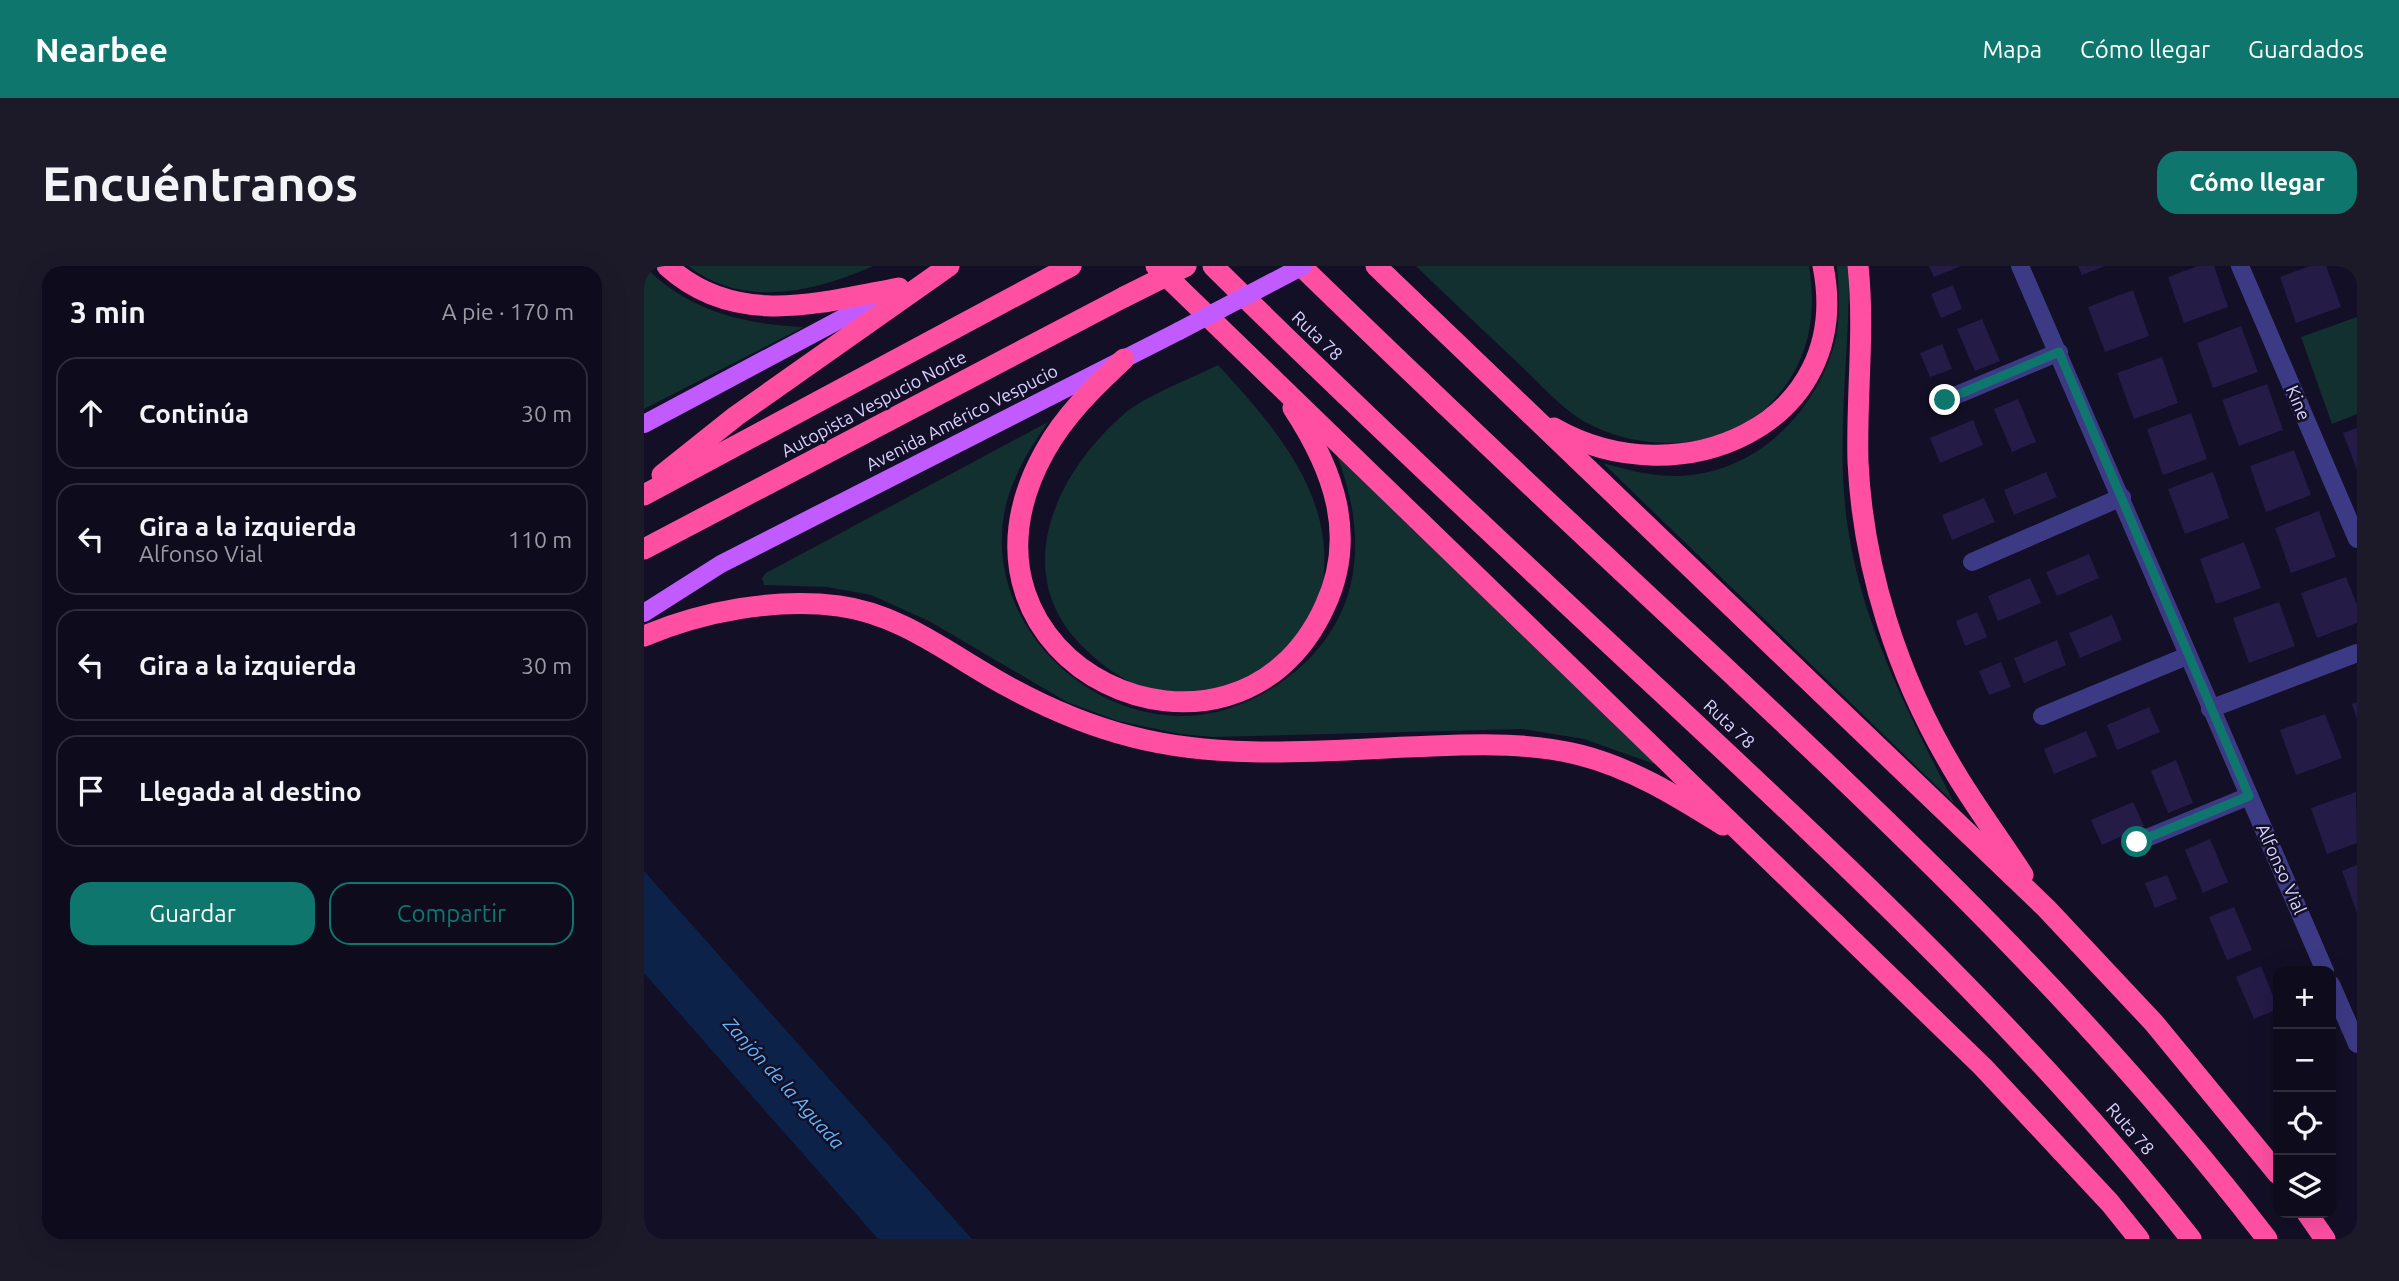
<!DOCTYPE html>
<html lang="es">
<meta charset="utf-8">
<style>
:root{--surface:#0e0b1c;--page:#1c1929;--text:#f1f3f6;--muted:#9b9ba3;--line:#2e2b3b;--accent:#0f766e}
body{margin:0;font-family:Ubuntu,sans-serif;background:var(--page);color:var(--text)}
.controls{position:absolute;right:21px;bottom:21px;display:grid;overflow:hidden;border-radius:14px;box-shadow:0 7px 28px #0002}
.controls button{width:63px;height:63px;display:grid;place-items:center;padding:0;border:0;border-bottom:2px solid var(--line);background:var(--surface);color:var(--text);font:35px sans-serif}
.stop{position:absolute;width:21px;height:21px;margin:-16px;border:5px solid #0f766e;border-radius:50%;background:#fff}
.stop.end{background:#0f766e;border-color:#fff;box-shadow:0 2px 7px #0008}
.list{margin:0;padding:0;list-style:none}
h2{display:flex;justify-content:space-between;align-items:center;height:91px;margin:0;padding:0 28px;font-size:30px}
h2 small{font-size:23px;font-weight:400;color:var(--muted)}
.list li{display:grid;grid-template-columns:46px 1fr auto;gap:21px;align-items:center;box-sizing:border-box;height:112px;margin:0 14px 14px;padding:0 14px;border:2px solid var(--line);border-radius:21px}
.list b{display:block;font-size:26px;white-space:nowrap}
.list p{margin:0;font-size:23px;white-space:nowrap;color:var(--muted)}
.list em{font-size:23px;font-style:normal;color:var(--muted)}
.actions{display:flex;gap:14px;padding:21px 28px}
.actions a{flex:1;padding:16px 0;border:2px solid var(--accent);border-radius:21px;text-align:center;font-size:24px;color:var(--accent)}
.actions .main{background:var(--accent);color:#fff}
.icon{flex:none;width:38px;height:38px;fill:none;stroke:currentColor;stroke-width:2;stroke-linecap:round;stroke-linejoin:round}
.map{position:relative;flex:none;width:1713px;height:973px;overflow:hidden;border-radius:21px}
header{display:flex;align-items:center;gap:42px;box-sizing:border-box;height:98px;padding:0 35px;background:var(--accent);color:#fff}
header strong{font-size:33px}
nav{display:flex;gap:38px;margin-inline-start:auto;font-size:24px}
.intro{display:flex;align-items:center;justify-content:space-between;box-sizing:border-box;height:168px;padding:0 42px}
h1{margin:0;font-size:49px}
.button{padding:18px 32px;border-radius:21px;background:var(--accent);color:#fff;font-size:24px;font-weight:700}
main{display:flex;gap:42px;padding:0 42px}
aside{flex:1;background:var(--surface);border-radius:21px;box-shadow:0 7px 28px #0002}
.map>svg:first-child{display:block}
</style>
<header>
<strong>Nearbee</strong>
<nav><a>Mapa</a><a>Cómo llegar</a><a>Guardados</a></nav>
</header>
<div class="intro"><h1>Encuéntranos</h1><a class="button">Cómo llegar</a></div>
<main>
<aside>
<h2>3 min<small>A pie · 170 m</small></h2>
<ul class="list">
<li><svg class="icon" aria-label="ahead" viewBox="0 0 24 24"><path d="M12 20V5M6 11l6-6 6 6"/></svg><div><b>Continúa</b></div><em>30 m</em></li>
<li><svg class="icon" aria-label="left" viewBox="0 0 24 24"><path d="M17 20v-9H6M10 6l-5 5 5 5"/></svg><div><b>Gira a la izquierda</b><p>Alfonso Vial</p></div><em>110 m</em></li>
<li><svg class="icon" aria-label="left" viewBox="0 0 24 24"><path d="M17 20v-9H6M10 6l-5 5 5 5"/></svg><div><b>Gira a la izquierda</b></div><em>30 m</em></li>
<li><svg class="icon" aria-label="arrive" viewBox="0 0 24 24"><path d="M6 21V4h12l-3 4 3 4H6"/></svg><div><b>Llegada al destino</b></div></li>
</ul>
<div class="actions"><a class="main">Guardar</a><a>Compartir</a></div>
</aside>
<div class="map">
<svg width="1713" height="973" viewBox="0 0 1713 973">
<rect width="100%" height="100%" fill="#130f26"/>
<!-- green -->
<g fill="#12302f">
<path d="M0,0C45,45 98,58 160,61L0,143Z"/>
<path d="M44,0H229C171,26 99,43 44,0Z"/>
<path d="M772,0H1165C1174,54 1163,102 1123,141C1075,188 985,187 930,149C911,135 893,115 876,99C841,66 806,33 772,0Z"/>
<path d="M1193,0H1203L1205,12C1205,92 1192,176 1203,256C1217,358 1264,446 1310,537L959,197C983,204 1007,210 1032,210C1109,209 1169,150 1190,80C1197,54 1195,26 1193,0Z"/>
<polygon points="1713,51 1713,148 1688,158 1657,71"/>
<path d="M574,99C634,164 698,237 676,331C674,339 673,354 668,362C661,373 642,383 631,392C601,417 585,431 542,431C502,430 468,409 440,382C364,308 411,208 480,148C499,131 548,112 574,99Z"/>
<path d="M404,156C387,181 371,206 363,235C334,344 431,450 538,450C572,450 604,438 632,420C718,363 727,276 692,187L1016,500L940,473L879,463L569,471L536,468L474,455L423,436L285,355L227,329L183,321L120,319L118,312L122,307Z"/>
</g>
<!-- water -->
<polygon fill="#0c2248" points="0,605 328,973 234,973 0,707"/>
<!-- building -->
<g fill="#241b47">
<polygon points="1285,0 1317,0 1290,11"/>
<polygon points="1434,0 1461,0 1438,9"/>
<polygon points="1554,0 1570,0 1584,41 1540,57 1524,11"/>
<polygon points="1666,0 1682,0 1697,41 1652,57 1636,11"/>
<polygon points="1309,19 1318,43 1297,52 1287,28"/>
<polygon points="1489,24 1505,70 1461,86 1444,41"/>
<polygon points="1338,53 1356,95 1331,105 1313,63"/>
<polygon points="1597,60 1614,106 1569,122 1553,77"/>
<polygon points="1298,78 1308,103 1286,111 1276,87"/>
<polygon points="1518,91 1534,137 1490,153 1473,107"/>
<polygon points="1623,118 1639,164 1595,180 1578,134"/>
<polygon points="1374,133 1392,176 1368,186 1350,143"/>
<polygon points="1547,147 1563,193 1519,209 1503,163"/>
<polygon points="1329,154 1339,179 1296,197 1286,172"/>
<polygon points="1713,162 1713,204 1699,167"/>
<polygon points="1650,184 1667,229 1622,246 1606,200"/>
<polygon points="1402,206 1413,231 1370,249 1360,224"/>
<polygon points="1569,206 1585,252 1541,268 1524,223"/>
<polygon points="1340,232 1351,256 1308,274 1298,249"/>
<polygon points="1675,245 1692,291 1647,307 1631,262"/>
<polygon points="1600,276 1617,322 1572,338 1556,293"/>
<polygon points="1445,288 1455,312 1413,330 1402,306"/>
<polygon points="1702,311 1713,339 1713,357 1673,372 1657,327"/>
<polygon points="1386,312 1397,337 1354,355 1344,330"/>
<polygon points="1635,336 1651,380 1605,397 1589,352"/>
<polygon points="1333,346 1343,371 1321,380 1312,355"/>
<polygon points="1468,349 1478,374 1436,392 1425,367"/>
<polygon points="1413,374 1422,399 1380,417 1370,392"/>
<polygon points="1357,396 1367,421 1345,429 1335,405"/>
<polygon points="1713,436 1713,453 1708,438"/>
<polygon points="1505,441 1516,466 1473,484 1463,459"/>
<polygon points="1681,448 1698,492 1652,509 1636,464"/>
<polygon points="1442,465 1453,490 1410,508 1400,483"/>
<polygon points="1532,494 1549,537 1524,547 1507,505"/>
<polygon points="1712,526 1713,577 1683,588 1667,542"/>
<polygon points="1489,536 1500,560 1458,579 1447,554"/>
<polygon points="1566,573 1584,616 1559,627 1541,584"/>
<polygon points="1713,599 1713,647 1698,605"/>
<polygon points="1523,609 1533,633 1511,642 1501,617"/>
<polygon points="1590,641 1608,684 1583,694 1565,651"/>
<polygon points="1617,700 1634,743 1610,753 1592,711"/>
</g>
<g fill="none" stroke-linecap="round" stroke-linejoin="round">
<!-- minor -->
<g stroke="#3d3a85" stroke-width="18">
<polyline points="1376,0 1681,705"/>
<polyline points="1596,0 1713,273"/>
<polyline points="1301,134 1415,86"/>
<polyline points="1328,296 1478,231"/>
<polyline points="1566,443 1713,387"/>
<polyline points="1398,450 1543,390"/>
<polyline points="1493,576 1605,530"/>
<polyline points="1687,718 1713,778"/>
</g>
<!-- major -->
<g stroke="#c25bff" stroke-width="18">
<polyline points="0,158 244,28"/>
<polyline points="0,347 77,298 535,65"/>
</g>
<!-- highway -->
<g stroke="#ff4fa3" stroke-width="21">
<path d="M23,0C91,62 175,37 255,22"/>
<polyline points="512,0 1339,801 1466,937 1495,973"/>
<path d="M569,0C719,148 872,291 1027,435C1209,605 1392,776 1547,973"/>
<path d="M657,0C794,133 933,264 1073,394C1271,580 1456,756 1623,973"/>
<polyline points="732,0 1402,642 1510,757 1634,908"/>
<path d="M1214,0C1221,65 1212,131 1214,196C1219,303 1254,411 1309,503C1330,539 1356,573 1379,609"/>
<path d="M480,93C450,121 421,149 401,185C281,399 591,539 681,340C714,269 689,203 649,142"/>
<path d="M910,162C1034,233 1211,160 1179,0"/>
<polyline points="18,209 92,150 305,0"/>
<polyline points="0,229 427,0"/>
<polyline points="0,283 480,31"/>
<path d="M0,370C60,345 130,332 195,340C258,348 309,391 363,420C403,442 445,460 489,471C586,496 691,483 789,480C839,478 888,477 936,489C988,502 1034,531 1079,559"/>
<polyline points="1663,947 1681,973"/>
</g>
<!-- major-bridge -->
<polyline stroke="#c25bff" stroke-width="18" points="535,65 659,0"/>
<!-- highway-bridge -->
<polyline stroke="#ff4fa3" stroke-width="21" points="480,31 542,0"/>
</g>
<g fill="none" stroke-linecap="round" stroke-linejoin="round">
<!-- route -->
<polyline stroke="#0f766e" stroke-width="9" points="1301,134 1415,86 1605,530 1493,576"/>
</g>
<g text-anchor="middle" stroke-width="5" stroke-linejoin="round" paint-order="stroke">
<!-- street labels -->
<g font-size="18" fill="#d9d4ff" stroke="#130f26">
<text transform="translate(673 70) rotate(44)" y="6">Ruta 78</text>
<text transform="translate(1654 137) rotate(67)" y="6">Kine</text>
<text transform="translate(230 138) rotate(-28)" y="6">Autopista Vespucio Norte</text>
<text transform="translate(318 152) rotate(-27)" y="6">Avenida Américo Vespucio</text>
<text transform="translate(1085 458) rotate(43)" y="6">Ruta 78</text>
<text transform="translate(1637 603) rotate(66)" y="6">Alfonso Vial</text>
<text transform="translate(1486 863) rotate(49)" y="6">Ruta 78</text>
</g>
<!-- water labels -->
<g font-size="19" font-style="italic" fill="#62b6ff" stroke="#130f26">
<text transform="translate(140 817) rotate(48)" y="7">Zanjón de la Aguada</text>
</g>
</g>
</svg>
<div class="controls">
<button>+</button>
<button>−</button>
<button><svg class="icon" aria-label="locate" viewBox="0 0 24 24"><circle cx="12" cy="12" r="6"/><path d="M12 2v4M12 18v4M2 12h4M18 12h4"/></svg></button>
<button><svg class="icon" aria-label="layers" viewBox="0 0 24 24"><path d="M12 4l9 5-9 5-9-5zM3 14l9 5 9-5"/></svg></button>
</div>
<div class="stop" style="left:1493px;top:576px"></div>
<div class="stop end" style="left:1301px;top:134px"></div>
</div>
</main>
